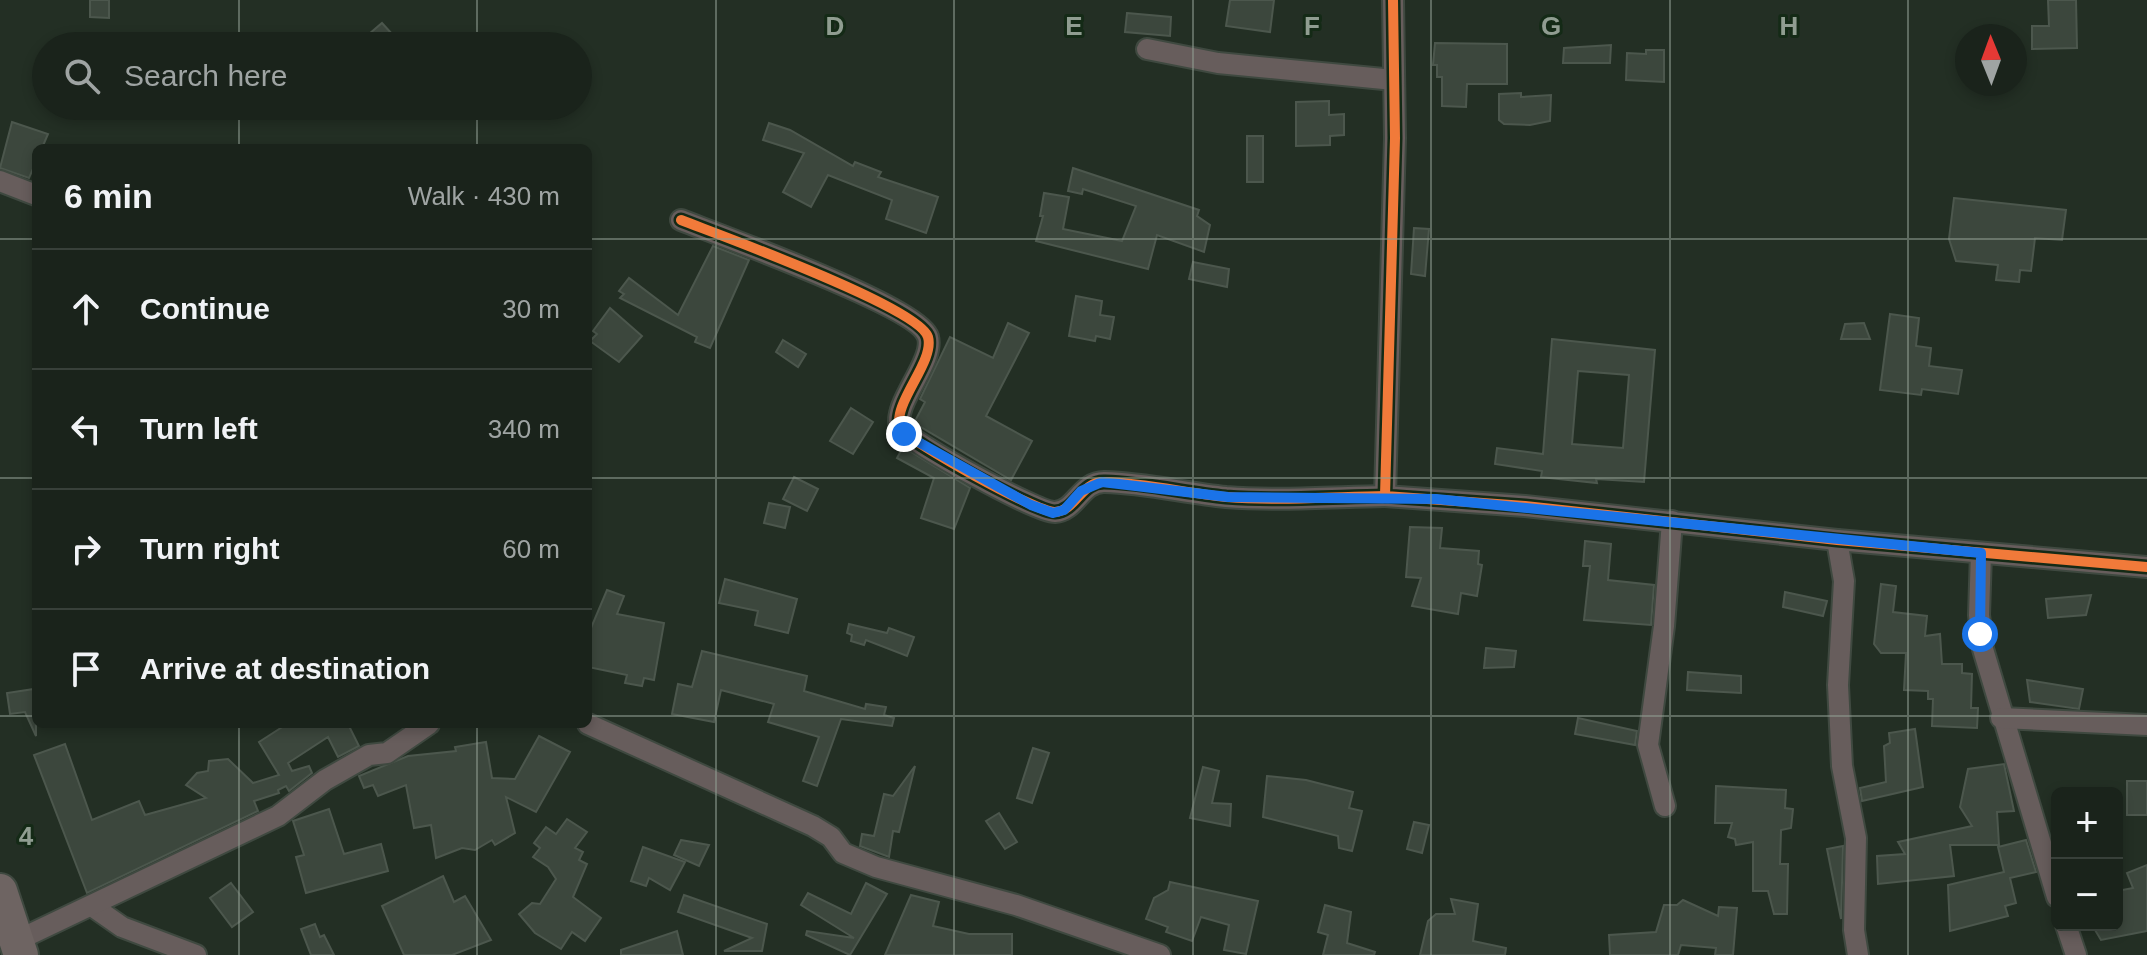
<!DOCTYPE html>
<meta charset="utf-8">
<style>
:root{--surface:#1a231b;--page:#272f28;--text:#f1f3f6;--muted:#9fa4a3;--line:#38403a}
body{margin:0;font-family:Helvetica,sans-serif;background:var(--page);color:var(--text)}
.controls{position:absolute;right:24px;bottom:24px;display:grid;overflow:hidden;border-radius:12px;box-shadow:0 4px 12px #0003}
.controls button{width:72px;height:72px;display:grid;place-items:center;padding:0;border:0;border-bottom:2px solid var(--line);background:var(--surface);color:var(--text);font:40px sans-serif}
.compass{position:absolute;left:1955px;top:24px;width:72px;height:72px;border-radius:50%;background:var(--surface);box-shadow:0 4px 12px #0003;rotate:359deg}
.stop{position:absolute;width:24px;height:24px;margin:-18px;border:6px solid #1a73e8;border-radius:50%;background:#fff}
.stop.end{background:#1a73e8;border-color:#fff;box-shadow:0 2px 8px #0008}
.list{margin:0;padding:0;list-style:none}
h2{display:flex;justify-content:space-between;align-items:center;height:104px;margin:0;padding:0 32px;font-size:34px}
h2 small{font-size:26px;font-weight:400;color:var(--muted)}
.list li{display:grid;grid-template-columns:52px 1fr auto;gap:24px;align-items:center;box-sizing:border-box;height:120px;padding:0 32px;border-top:2px solid var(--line)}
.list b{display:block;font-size:30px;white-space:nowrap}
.list em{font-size:26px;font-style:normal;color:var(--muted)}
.icon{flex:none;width:44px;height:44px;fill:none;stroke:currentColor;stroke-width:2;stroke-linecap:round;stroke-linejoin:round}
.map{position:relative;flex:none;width:2147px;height:955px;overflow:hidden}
.search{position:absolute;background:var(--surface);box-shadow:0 4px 12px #0003;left:32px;top:32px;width:560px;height:88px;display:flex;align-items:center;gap:20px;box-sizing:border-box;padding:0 28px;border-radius:44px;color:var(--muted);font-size:30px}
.panel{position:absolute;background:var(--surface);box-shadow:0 4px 12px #0003;left:32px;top:144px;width:560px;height:584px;border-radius:12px}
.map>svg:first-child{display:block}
</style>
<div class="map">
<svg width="2147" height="955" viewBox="0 0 2147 955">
<rect width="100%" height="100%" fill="#232f24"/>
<!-- building -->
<g fill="#3c473d" stroke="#4c574d" stroke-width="2" fill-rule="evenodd">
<polygon points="90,0 109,0 109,18 90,17"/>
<polygon points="1230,0 1274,0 1270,32 1226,26"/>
<polygon points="2048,0 2076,0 2077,48 2032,49 2032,26 2049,26"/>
<polygon points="1127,13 1171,17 1170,36 1125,32"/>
<polygon points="382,23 392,34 378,46 355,46"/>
<polygon points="1435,43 1507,44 1507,84 1467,84 1466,107 1442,106 1442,77 1437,77 1437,65 1433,65"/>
<polygon points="1611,45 1610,63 1563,63 1564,48"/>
<polygon points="1646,50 1664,50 1664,82 1626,80 1627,53 1646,54"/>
<polygon points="1521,93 1521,97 1551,95 1550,121 1530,125 1504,124 1499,120 1499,94"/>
<polygon points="1329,101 1329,115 1344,114 1344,135 1330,136 1330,145 1296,146 1296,102"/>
<polygon points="12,122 48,134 42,148 36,148 36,162 29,178 0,168"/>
<polygon points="769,123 790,130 853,166 855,162 881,172 878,177 938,197 926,233 886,219 892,200 828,175 811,207 783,192 804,153 763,140"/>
<rect x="1247" y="136" width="16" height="46"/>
<polygon points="1073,168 1199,210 1197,216 1210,225 1204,252 1157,235 1148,269 1036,241 1043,216 1040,216 1044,193 1069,197 1063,229 1122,241 1136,206 1083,189 1082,194 1068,191"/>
<polygon points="1954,198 2066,210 2062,240 2035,238 2031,271 2020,270 2019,282 1996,280 1998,265 1956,261 1949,239"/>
<polygon points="1414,228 1429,229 1425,276 1411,274"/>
<polygon points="713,246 749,260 710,348 695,342 697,337 620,298 624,294 619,291 629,278 678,315"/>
<polygon points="1193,262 1229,269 1227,287 1189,279"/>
<polygon points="1076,296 1102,301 1100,315 1114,317 1110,339 1096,336 1095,341 1069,336"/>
<polygon points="610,308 642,336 619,362 590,341 597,334 593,331"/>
<polygon points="1890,314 1919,318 1916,346 1931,348 1929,366 1962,370 1958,394 1922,389 1921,395 1880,390"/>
<polygon points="1008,323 1029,333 986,416 1032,441 1011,480 914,423 925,402 920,399 950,337 993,358"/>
<polygon points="1864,323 1870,339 1841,339 1845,324"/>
<path d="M1552,339L1655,350L1644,482L1596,479L1597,483L1541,477L1542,471L1495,464L1497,448L1543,454ZM1578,371L1629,375L1623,448L1572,444Z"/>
<polygon points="783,340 806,354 798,367 776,352"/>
<polygon points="851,408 873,422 853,454 830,441"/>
<polygon points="903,447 970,488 954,529 921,518 934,478 897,458"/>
<polygon points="794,477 818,489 807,511 783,499"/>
<polygon points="769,503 790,507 785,528 764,523"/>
<polygon points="1410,527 1442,528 1440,548 1479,551 1478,564 1482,565 1477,596 1461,593 1458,614 1412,606 1421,578 1406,577"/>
<polygon points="1585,541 1611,544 1608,580 1654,585 1651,625 1584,620 1590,566 1583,566"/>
<polygon points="725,579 797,599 788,633 755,625 758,611 719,603"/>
<polygon points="1881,584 1896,586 1893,612 1927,616 1925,636 1940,634 1942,664 1962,664 1962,673 1972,674 1971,708 1978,708 1977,728 1932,726 1933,699 1928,699 1928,691 1904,690 1906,653 1881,653 1874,644"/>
<polygon points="607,590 624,596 617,614 664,623 654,680 644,678 642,686 625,683 627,675 588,667 588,635"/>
<polygon points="1785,592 1827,601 1823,616 1783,607"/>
<polygon points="2091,595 2086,615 2048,618 2046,599"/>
<polygon points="849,624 887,633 889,628 914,637 907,656 866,640 864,645 851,641 852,635 847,633"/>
<polygon points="1486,648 1516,651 1514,667 1484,668"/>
<polygon points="702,651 807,676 804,691 865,709 866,704 886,707 884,715 894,718 892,726 841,719 817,786 803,781 819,737 768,722 774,704 721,690 714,722 672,714 678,684 692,687"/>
<polygon points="1688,672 1741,676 1741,693 1687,690"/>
<polygon points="2027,680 2083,689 2079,709 2030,702"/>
<polygon points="34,689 36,703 36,736 25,712 10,714 7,693"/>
<polygon points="1578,718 1637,731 1635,745 1575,734"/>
<polygon points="287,724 348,724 359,746 338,757 328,737 288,763 292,771 309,766 312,773 289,791 286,786 278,790 279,793 254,801 258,811 87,893 34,755 65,744 92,820 139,801 145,815 206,798 186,785 197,773 208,771 209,761 228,759 253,783 279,775 259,742"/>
<polygon points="1915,729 1923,787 1862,801 1860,788 1886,782 1884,746 1890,743 1889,733"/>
<polygon points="539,736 570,752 536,812 506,797 515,833 495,845 492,840 475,850 462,848 436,858 431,825 414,828 406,785 378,796 373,785 364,788 359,776 408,756 456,751 455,747 486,742 492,778 515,779"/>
<polygon points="1033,748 1049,753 1032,803 1017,798"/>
<polygon points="2004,764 2014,811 1997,812 1999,845 1950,845 1954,876 1878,884 1877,856 1905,854 1898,842 1972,826 1960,807 1968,769"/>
<polygon points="915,766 899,832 893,831 889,857 860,846 862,834 874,836 884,794 893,796"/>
<polygon points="1203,767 1219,771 1212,803 1231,804 1230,826 1190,818"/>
<polygon points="1267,776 1306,780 1353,792 1349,808 1362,811 1352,851 1339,848 1338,836 1263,817"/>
<rect x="2127" y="781" width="20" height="34"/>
<polygon points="1716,786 1786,790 1785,808 1793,809 1791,828 1781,830 1780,864 1788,864 1787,914 1774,914 1768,891 1753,891 1753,842 1736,845 1735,839 1728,837 1732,823 1715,823"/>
<polygon points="329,809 344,854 381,844 388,871 306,893 296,857 304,855 293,821"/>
<polygon points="999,813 1017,842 1005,849 986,821"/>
<polygon points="567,819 587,832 575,848 583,852 579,860 587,864 573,897 601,918 585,941 572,932 561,949 535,933 519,914 532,903 540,904 556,879 548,867 533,857 540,848 534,843 546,827 556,834"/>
<polygon points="1414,822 1429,825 1422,853 1407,849"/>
<polygon points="681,840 709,845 699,866 674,855"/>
<polygon points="2026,840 2036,872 2010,878 2016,903 2005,906 2008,916 1950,931 1948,885 2004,872 1998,847"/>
<polygon points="1843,846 1841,919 1827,849"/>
<polygon points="643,847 685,862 670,890 649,878 646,886 631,881"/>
<polygon points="2147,865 2147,931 2101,940 2092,925 2117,925 2117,891 2133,888 2127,873"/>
<polygon points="443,876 454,902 465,896 491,940 452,955 404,955 382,906"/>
<polygon points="1170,882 1258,901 1246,954 1224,950 1229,925 1201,917 1192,941 1166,932 1168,927 1146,919 1154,898 1168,890"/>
<polygon points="231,883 253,912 232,927 210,898"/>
<polygon points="866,883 887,894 850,955 806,935 807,931 854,938 801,905 808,893 851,914"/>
<polygon points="684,895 767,924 762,951 724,951 752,938 678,912"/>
<polygon points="911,895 939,902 933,926 969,934 1012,934 1012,955 885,955"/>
<polygon points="1451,899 1478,904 1473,941 1506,948 1505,955 1420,955 1428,921 1436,914 1455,914"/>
<polygon points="1683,900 1718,916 1719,907 1737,908 1733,955 1715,955 1716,948 1681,945 1678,955 1610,955 1609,935 1656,932 1664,905 1677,905"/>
<polygon points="1325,905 1351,912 1347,943 1375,952 1374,955 1323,955 1328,935 1318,932"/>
<polygon points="315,924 320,937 324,935 334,955 311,955 301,929"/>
<polygon points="677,931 683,955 621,955 621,950"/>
</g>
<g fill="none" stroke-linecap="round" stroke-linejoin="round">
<defs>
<g id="minor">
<polyline points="1393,0 1395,138 1385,496 1525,506 1837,540 2147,567"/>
<polyline points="1147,49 1218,63 1394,80"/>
<polyline points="0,181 36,195"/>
<path d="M681,220C719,235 919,307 928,337C935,362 892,403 900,428C911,443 1038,513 1055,512C1076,511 1081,481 1105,482C1145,483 1186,493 1226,497C1279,501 1332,497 1385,496"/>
<polyline points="1837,540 1844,581 1838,685 1842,766 1856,838 1854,930 1858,955"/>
<polyline points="1981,553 1979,615 1983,649 2057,897"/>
<polyline points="2001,718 2147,725"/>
<polyline points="588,724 813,826 831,837 843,853 876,867 1016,905 1160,955"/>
<polyline points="1665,806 1648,745 1664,626 1672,521"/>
<polyline points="92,906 122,927 196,955"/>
<polyline points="2066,925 2076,955"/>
<polyline points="16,941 278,816 325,780 369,755 387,753 429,724"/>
</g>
<polyline id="trunk" points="0,891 21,955"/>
</defs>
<!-- minor casing -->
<use href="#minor" stroke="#3f4940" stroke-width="24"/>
<!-- trunk casing -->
<use href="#trunk" stroke="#3f4940" stroke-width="38"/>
<!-- minor -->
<use href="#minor" stroke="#675d5c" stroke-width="20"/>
<!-- trunk -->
<use href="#trunk" stroke="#6e6462" stroke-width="34"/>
<defs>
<g id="cycleway">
<polyline points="1393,0 1395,138 1385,496 1525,506 1837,540 2147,567"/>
<path d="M681,220C719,235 919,307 928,337C935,362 892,403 900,428C911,443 1038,513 1055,512C1076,511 1081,481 1105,482C1145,483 1186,493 1226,497C1279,501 1332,497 1385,496"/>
</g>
</defs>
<!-- cycleway casing -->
<use href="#cycleway" stroke="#142a16" stroke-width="15"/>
<!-- cycleway -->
<use href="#cycleway" stroke="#f17a3a" stroke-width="10"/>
</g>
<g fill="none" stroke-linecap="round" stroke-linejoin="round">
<!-- route -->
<polyline stroke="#1a73e8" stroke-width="10" points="904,434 1031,505 1053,513 1064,510 1081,491 1102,482 1228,497 1436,499 1981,553 1980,634"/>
</g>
<!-- grid -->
<path fill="none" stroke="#909d91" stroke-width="2" stroke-opacity="0.55" d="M239,0V46M477,0V46M716,0V955M954,0V955M1193,0V955M1431,0V955M1670,0V955M1908,0V955M239,106V148M477,106V148M0,239H36M588,239H2147M0,478H36M588,478H2147M0,716H36M588,716H2147M239,724V955M477,724V955"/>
<g font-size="26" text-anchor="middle" font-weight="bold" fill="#909d91" stroke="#142a16" stroke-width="6" stroke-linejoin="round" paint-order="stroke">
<text x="835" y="35">D</text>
<text x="1074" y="35">E</text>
<text x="1312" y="35">F</text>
<text x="1551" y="35">G</text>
<text x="1789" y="35">H</text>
<text x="26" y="845">4</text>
</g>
</svg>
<div class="controls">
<button>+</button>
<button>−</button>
</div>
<svg class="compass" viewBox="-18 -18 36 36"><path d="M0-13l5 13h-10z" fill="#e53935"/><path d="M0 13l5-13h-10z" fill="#9fa4a3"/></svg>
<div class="stop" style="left:1980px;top:634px"></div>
<div class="stop end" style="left:904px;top:434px"></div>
<div class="search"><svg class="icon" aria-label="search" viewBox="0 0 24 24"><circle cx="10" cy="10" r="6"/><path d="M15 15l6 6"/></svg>Search here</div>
<section class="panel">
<h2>6 min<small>Walk · 430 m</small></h2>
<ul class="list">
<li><svg class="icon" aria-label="ahead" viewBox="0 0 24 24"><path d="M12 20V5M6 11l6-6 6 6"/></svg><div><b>Continue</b></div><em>30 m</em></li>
<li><svg class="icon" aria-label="left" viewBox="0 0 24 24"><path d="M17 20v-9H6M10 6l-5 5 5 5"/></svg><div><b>Turn left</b></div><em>340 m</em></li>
<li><svg class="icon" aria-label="right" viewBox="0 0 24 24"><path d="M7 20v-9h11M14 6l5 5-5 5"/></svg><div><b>Turn right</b></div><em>60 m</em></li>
<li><svg class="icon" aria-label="arrive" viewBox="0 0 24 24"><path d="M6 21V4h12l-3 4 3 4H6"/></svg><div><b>Arrive at destination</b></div></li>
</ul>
</section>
</div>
